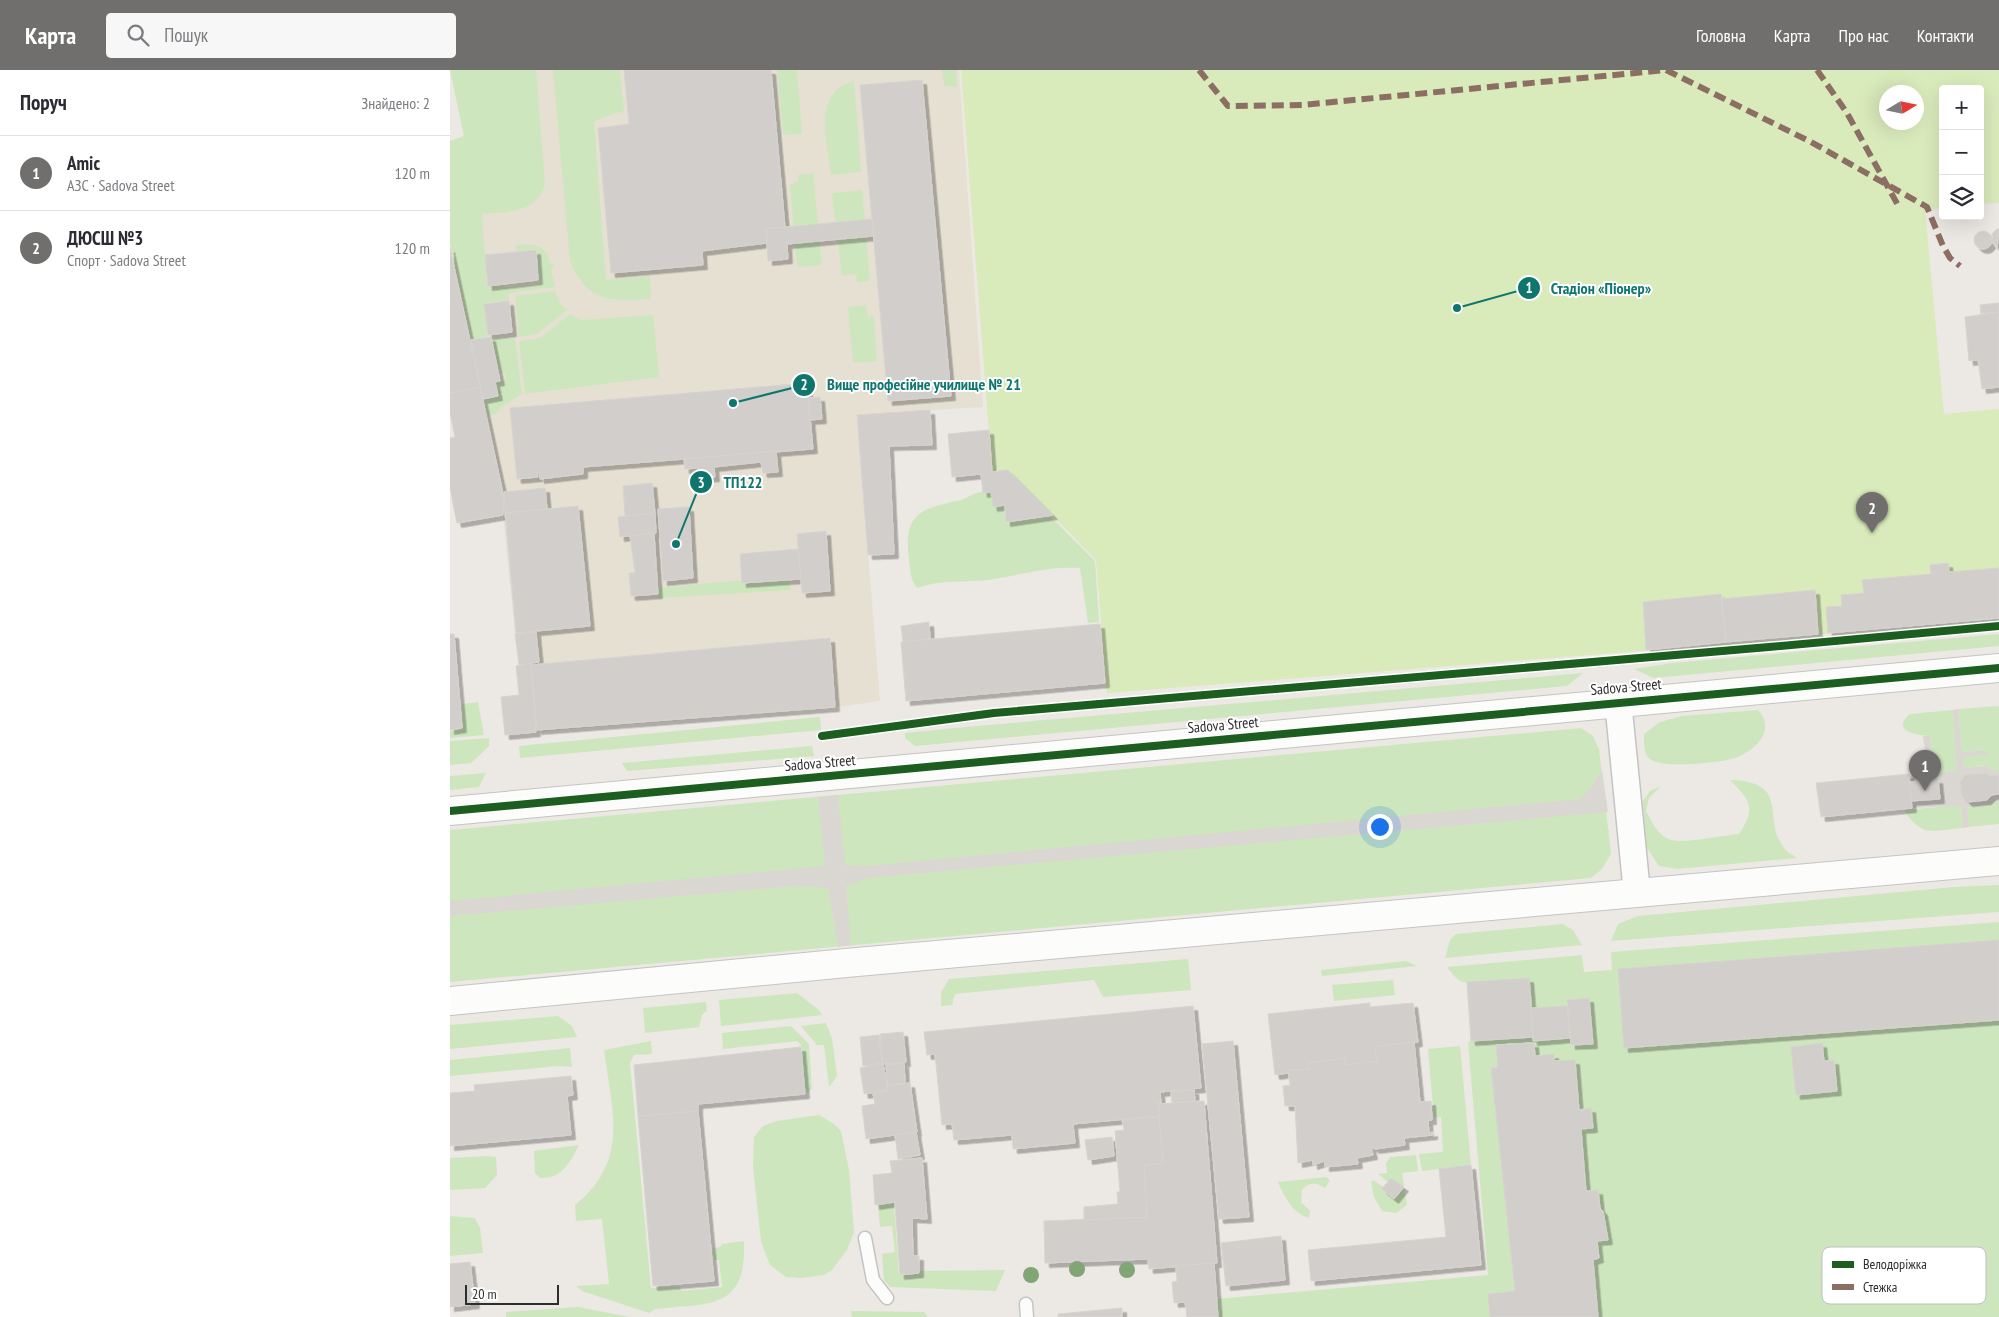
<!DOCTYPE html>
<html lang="uk">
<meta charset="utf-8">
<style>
:root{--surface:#fff;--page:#f7f7f7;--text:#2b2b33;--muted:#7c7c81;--line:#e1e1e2;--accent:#706f6e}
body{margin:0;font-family:"PT Sans Narrow",sans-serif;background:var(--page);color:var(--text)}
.controls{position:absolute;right:15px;top:15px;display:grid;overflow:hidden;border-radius:5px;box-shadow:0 5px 20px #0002}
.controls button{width:45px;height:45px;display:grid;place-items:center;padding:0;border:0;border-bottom:1px solid var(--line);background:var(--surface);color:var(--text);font:25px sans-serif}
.compass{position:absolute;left:1429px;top:15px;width:45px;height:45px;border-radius:50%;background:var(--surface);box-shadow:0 5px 20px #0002;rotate:80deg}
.scale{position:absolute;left:15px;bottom:12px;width:94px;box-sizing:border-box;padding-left:5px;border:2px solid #2e2e2e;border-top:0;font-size:14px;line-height:18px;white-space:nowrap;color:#2e2e2e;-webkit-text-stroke:4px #fff;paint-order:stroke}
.you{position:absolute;left:929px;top:756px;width:18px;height:18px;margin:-12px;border:4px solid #fff;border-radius:50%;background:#1a73e8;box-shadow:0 0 0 8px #1a73e833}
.badge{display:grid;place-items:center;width:32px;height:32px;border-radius:50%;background:var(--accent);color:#fff;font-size:16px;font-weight:700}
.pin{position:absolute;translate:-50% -41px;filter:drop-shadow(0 1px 2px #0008)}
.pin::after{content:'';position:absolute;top:26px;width:18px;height:15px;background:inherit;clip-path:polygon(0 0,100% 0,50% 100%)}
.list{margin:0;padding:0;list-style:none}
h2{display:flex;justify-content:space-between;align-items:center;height:65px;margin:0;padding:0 20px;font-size:21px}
h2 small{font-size:16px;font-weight:400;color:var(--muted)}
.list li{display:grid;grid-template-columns:32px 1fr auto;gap:15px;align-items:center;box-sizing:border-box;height:75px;padding:0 20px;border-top:1px solid var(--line)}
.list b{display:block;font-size:19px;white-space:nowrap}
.list p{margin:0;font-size:16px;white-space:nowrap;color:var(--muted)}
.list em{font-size:16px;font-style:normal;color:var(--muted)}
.icon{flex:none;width:28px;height:28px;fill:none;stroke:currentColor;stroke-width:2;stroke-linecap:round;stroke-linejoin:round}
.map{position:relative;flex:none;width:1549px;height:1247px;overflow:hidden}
header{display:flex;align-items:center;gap:30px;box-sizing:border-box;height:70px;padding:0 25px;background:var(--accent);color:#fff}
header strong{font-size:24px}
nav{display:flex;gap:28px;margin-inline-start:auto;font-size:18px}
.search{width:350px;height:45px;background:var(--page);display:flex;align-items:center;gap:12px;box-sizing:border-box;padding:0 18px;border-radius:5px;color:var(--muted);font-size:19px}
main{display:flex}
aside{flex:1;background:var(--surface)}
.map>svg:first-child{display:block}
</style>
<header>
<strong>Карта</strong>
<div class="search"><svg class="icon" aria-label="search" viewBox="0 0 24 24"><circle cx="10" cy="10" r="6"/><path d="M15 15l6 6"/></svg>Пошук</div>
<nav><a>Головна</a><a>Карта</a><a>Про нас</a><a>Контакти</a></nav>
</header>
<main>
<aside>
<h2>Поруч<small>Знайдено: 2</small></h2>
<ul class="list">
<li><span class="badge">1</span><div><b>Amic</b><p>АЗС · Sadova Street</p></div><em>120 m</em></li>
<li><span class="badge">2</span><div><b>ДЮСШ №3</b><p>Спорт · Sadova Street</p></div><em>120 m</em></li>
</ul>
</aside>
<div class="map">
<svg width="1549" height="1247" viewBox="0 0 1549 1247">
<defs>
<filter id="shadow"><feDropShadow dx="4.5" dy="4.5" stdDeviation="0" flood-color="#0004"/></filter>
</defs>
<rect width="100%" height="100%" fill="#ece8e4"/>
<!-- education -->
<polygon fill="#e6e0d3" points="0,0 509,0 533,337 407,345 430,631 388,637 86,662 81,593 85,562 65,564 53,445 54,428 0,176 0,71 14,66"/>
<!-- green -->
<g fill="#cee6be">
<path d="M0,0H86L95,113C88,143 58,142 32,144L37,216L62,217L90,214L87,179L66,181V175C81,174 97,173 99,192L104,195L101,200L105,217L59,223V230L34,233L38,267L21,269L0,173V71L14,66Z"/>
<path d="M103,0H170L174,42C162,42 155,49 144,51L156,210L200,206L201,229C161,231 138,234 120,191Z"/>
<polygon points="327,0 347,0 352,64 333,65"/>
<polygon points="492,0 506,0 507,17 494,16"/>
<path d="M404,11L411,102L381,105C378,72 361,22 404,11Z"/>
<polygon points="363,103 372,195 347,197 340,115 348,111 348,105"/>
<polygon points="412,120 420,211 407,212 406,204 392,206 382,123"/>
<polygon points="105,221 110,234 117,240 87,264 69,267 65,226"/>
<polygon points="416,235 418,247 424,246 427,291 403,293 398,237"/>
<polygon points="120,244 132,250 203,245 209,307 75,324 69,271 90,268"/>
<polygon points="65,268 72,324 51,337 46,344 38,345 35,329 49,326 46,312 56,310 55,303 50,303 41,269"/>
<path d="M532,422L541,423L543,437L554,436L556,453L601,447L645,491L649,552L638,553L630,498C600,496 573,504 544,509C519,513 491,509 467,518C460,510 460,499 459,489C453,442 471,439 511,430C519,428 521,423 532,422Z"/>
<polygon points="292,510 292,514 340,511 341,520 209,528 208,518"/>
<polygon points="1549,564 1549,576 1204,608 1184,599 1222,593"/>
<polygon points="1133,603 1117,616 1084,619 465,676 455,668 455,663 516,657"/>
<polygon points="28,632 34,665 0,668 0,661 13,659 12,634"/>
<polygon points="1549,636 1549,700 1541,700 1537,696 1514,698 1512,686 1536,685 1536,680 1512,682 1508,639"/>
<path d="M1308,640C1328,661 1302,684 1281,689C1265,693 1213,699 1200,689C1193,684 1194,671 1194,664L1210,652L1232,646Z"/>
<path d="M1503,640L1508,700L1484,703L1480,666C1467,665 1440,661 1460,644Z"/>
<polygon points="370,647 371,660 70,688 69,676"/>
<polygon points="1131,658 1143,666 1149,679 1161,784 1152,799 1141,808 0,912 0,760"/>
<polygon points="39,668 39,676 21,693 0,695 0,671"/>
<polygon points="362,676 364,686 177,701 172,693"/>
<polygon points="36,703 29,717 0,720 0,706"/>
<path d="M1280,710C1342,712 1311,748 1334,778C1337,782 1343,785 1347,788L1227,799L1209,796L1195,775L1190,735L1200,721L1211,716L1199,728L1196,741C1201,750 1207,764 1218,769C1231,775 1273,765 1289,764C1307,737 1300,731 1280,710Z"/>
<polygon points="1543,731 1549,731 1549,754 1519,757 1517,737 1538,735"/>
<path d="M1511,735L1513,758C1482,760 1473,769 1454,740Z"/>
<polygon points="1549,815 1549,842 1161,871 1168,854 1188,846 1504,817"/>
<path d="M1549,852V1247H768L766,1229L1038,1205L1018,972L1021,971L1017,913C1007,912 1003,904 997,897L1132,885L1134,902L1162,900L1161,882Z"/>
<polygon points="1113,854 1123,860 1132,875 995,888 1000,870 1006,864"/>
<polygon points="738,889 741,920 653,927 644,910 505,924 502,935 491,936 491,922 499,909"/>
<polygon points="956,891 967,896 872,906 871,900"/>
<polygon points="943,910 945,925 884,931 882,915"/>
<polygon points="347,923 369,940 372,945 271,956 269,930"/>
<polygon points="256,932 257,940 252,945 249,957 195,963 193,938"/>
<polygon points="108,946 122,956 127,967 0,979 0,955"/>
<polygon points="376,953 382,969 387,1006 379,1017 374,975 367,975 351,956"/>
<polygon points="341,956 359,974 362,1019 355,1024 351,975 347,971 273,979 272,963"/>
<path d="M201,971L202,984L184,985L180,993L201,1218L229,1216L231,1221L272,1217L269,1190H264L263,1178L270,1177L272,1174L294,1171C297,1241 259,1233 205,1239L199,1243L132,1221L126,1216L159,1214L152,1149L126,1151L125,1135C180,1091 162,1041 154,980Z"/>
<polygon points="1010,976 1021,1095 972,1101 969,1084 993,1082 991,1047 984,1048 978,979"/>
<polygon points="120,978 122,997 108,996 0,1006 0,990"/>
<polygon points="369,1045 384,1054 391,1061 399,1100 404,1162 397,1180 382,1200 374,1205 351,1208 336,1207 320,1195 311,1172 303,1097 304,1067 313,1056 327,1051"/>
<path d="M129,1075C120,1092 112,1109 90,1108L85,1103L84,1081Z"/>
<polygon points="966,1085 968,1101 952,1103 957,1135 946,1143 932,1141 924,1127 921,1112 923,1110 933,1117 938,1112 928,1104 937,1103 936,1093 940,1087"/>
<polygon points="37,1086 46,1087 47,1105 35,1118 0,1120 0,1088"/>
<path d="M876,1107L880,1110L875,1118C866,1112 858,1112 852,1120L851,1132L860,1141L859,1148C842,1142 835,1128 828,1112Z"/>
<polygon points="444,1133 449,1205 469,1204 469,1201 555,1200 546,1221 440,1217 434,1210 432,1184 445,1182 442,1156 430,1157 428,1135"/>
<polygon points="0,1146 25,1148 30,1158 33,1183 0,1186"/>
<polygon points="128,1237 180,1247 56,1247 56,1242"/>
<polygon points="401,1241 474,1242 478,1247 402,1247"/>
</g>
<!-- pitch -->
<path fill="#d9eabb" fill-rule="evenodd" d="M511,0H1549V133L1530,134V19H1493V138L1475,140L1494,344L1549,339V548L1165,583L657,623L646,490L559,401L542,402ZM1436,22H1466V52H1436Z"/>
<!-- plaza -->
<g fill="#dad6d2">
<polygon points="1508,639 1512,682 1536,680 1537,685 1513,687 1514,698 1537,696 1542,700 1549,700 1549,705 1540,706 1535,703 1515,705 1510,712 1511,725 1518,732 1537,730 1542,725 1549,724 1549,731 1538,735 1517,737 1519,757 1513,758 1511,736 1462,738 1459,706 1478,704 1473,666 1480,666 1484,703 1507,700 1503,640"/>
<polygon points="1152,700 1158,742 418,808 396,816 401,875 388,877 378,818 345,816 0,846 0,831 375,796 368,727 388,725 395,795 415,796 1129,729 1142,716"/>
</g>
<!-- building -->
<g fill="#d1cecb" stroke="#d7d4d0" filter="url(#shadow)">
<polygon points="174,0 321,0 335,157 316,159 317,173 252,181 253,195 161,203 148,58 179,54"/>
<polygon points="472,10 501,326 438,331 410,15"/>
<polygon points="422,149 424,166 337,174 338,189 318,191 316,159"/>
<polygon points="1547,159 1549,159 1547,179 1543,173 1542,164"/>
<circle cx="1533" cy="170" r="9"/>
<polygon points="0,178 30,317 0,323"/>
<polygon points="86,180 88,210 38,216 35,185"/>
<polygon points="59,231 62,262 38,265 34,234"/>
<polygon points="1549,233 1549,242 1531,244 1530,235"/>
<polygon points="1549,242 1549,317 1532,319 1528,290 1519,291 1515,247"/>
<polygon points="41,267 50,311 45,312 48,326 33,329 21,270"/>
<polygon points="357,313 363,379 133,397 133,404 90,409 89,402 87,403 88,407 67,409 60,338"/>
<polygon points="30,317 54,428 53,445 7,453 0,418 0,368 5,367 0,343 0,323"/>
<polygon points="370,327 372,349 360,350 359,328"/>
<polygon points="480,340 482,375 439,376 444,484 418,485 407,345"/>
<polygon points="539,360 542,402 558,400 603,445 556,452 555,435 543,437 541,422 533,423 531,404 502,407 498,364"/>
<polygon points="326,381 328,402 313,403 311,392 264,397 265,407 250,408 249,398 235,399 234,389"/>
<polygon points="202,413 205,443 175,446 173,416"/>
<polygon points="95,418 97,439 55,443 54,422"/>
<polygon points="128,436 140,556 66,563 55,443"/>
<polygon points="239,437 243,508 213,511 208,439"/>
<polygon points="205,443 206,463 170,467 168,447"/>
<polygon points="376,461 380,521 352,523 347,464"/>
<polygon points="204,463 208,524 181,526 179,503 185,503 180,466"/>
<polygon points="348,479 351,509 292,513 290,484"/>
<polygon points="1498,493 1499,502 1549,498 1549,548 1378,563 1376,537 1392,536 1391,525 1414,523 1412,510 1481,504 1480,495"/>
<polygon points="1365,520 1368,564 1276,572 1272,529"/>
<polygon points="1271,524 1276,572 1196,580 1193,532"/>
<polygon points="479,552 480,569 453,572 451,556"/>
<polygon points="650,554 655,613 456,631 451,572"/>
<polygon points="86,562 89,592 69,595 65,564"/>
<polygon points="0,564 4,564 12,658 0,660"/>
<polygon points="380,568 385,637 87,660 81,595"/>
<polygon points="81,593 86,662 55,665 51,627 69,625 66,596"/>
<polygon points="1535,703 1540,706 1549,705 1549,724 1542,725 1537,730 1518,732 1511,725 1510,712 1515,705"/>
<polygon points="1459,704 1462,738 1371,747 1366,713"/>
<polygon points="1488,709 1490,729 1461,731 1460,712"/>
<polygon points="1549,870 1549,950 1174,978 1168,899"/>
<polygon points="1079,908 1084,967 1021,971 1017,912"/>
<polygon points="1139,928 1143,974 1121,975 1117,930"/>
<polygon points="920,933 920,937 963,933 968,972 925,977 927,991 895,995 894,988 858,993 859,999 838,1000 838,1003 825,1005 818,944"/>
<polygon points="743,936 751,1018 710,1022 711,1033 708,1033 709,1046 623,1054 625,1073 563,1079 562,1065 504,1070 502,1054 492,1055 485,984 477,985 474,962"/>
<polygon points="1117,936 1120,968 1083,971 1081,938"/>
<polygon points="453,962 456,992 433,994 430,964"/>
<polygon points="429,965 432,993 413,996 410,967"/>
<polygon points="783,971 799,1147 769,1149 752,974"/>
<polygon points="964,972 970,1032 981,1031 982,1050 978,1050 979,1063 983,1062 983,1065 954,1068 955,1075 925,1079 921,1076 923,1085 907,1088 908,1094 875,1097 875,1091 863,1095 863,1090 848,1093 845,1036 835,1036 833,1016 840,1015 838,1000 859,999 858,993 894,988 895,995 927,991 925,977"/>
<polygon points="1084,973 1085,986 1104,984 1104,991 1125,990 1129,1040 1141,1038 1143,1058 1131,1059 1136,1121 1148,1120 1150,1138 1153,1141 1158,1170 1147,1171 1149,1188 1143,1190 1148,1247 1040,1247 1038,1224 1065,1221 1041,998 1048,997 1046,975"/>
<polygon points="1372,973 1374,991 1384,990 1387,1021 1346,1025 1341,977"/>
<polygon points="351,977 355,1024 248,1034 248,1041 188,1046 184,995"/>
<polygon points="454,993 455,1013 438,1015 436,995"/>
<polygon points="433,994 438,1020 414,1024 410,998"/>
<polygon points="121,1006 123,1025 117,1026 121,1065 0,1076 0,1023 25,1021 24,1015"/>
<polygon points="460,1013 467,1062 416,1069 412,1036 425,1034 423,1024 438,1021 437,1016"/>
<polygon points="744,1020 745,1031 722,1033 721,1022"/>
<polygon points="754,1031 767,1193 699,1199 698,1189 595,1193 594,1151 697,1147 694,1095 713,1093 708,1034"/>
<polygon points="248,1041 264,1211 203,1216 188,1046"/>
<polygon points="709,1047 713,1093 694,1095 697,1147 634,1150 634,1137 668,1134 667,1122 670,1122 665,1061 674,1060 672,1050"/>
<polygon points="466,1062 470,1085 448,1089 445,1065"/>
<polygon points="662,1067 664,1086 638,1090 635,1070"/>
<polygon points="472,1088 477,1149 462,1148 463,1186 469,1186 469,1203 450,1205 445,1132 425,1135 423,1105 442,1103 440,1091"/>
<polygon points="1021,1095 1031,1195 861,1211 858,1180 996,1167 989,1099"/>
<polygon points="941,1108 954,1117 944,1129 932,1119"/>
<polygon points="831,1166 835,1210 776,1216 771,1173"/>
<polygon points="20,1192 25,1234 0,1237 0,1194"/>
<polygon points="764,1193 768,1247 737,1247 735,1232 724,1233 722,1212 727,1211 726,1196"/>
<polygon points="672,1238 672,1247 608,1247 608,1244"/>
</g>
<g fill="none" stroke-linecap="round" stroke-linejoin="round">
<defs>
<g id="service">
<polyline points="415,1168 423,1210 437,1228"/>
<polyline points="576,1234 577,1247"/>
</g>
<polyline id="minor" points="1168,631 1187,823"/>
<g id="tertiary">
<polyline points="0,741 1549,598"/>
<polyline points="0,931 407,892 1549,791"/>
</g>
</defs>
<!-- service casing -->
<use href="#service" stroke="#c5c4c5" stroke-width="15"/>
<!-- minor casing -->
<use href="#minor" stroke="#c5c4c5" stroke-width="29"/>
<!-- tertiary casing -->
<use href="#tertiary" stroke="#c5c4c5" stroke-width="30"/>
<!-- service -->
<use href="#service" stroke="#fcfcfb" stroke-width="12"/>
<!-- minor -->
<use href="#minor" stroke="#fcfcfb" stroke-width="26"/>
<!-- tertiary -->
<use href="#tertiary" stroke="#fcfcfb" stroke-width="28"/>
<!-- quiet -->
<g stroke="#8d6e63" stroke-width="6" stroke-dasharray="12 6" stroke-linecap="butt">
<polyline points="749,0 778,36 852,35 1216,0 1361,72 1477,137 1493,176 1500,188 1510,196"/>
<polyline points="1367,0 1397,43 1449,137"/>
</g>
<defs>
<g id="cycleway">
<polyline points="372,666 544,643 1319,577 1549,556"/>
<polyline points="0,741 1549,598"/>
</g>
</defs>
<!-- cycleway casing -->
<use href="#cycleway" stroke="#fff" stroke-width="11"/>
<!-- cycleway -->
<use href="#cycleway" stroke="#1b5e20" stroke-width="8"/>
</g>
<!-- trees -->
<g fill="#82a575">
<circle cx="627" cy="1199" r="8"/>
<circle cx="677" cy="1200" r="8"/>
<circle cx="581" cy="1205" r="8"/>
</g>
<g text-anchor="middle" stroke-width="4" stroke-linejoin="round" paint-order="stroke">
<!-- street labels -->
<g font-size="15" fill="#2e2e2e" stroke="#fff">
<text transform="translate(1176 617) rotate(-5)" y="5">Sadova Street</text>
<text transform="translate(773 655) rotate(-5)" y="5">Sadova Street</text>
<text transform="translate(370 693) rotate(-5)" y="5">Sadova Street</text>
</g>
</g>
<!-- legend -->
<rect x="1372" y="1177" width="164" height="57" rx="8" fill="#fff" stroke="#c0c0c0" stroke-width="1"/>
<rect x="1382" y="1191" width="22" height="7" fill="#1b5e20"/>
<rect x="1382" y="1214" width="22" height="6" fill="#8d6e63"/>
<g font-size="14" fill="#2e2e2e">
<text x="1413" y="1199">Велодоріжка</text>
<text x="1413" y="1222">Стежка</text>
</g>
<!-- callouts -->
<path fill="none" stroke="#0f766e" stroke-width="2" d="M1007 238L1079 218M283 333L354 315M226 474L251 412"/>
<g fill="#0f766e" stroke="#fff" stroke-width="2">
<circle cx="1007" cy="238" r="5"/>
<circle cx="283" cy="333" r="5"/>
<circle cx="226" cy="474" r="5"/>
<circle cx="1079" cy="218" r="12"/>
<circle cx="354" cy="315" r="12"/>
<circle cx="251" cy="412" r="12"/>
</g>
<g font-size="15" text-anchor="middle" font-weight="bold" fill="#fff">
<text x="1079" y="223">1</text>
<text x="354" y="320">2</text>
<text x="251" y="418">3</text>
</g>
<g font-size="16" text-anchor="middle" font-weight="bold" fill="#0f766e" stroke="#fff" stroke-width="4" stroke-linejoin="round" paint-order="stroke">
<text x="1151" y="224">Стадіон «Піонер»</text>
<text x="474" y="320">Вище професійне училище № 21</text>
<text x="293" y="418">ТП122</text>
</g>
</svg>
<div class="controls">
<button>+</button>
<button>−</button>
<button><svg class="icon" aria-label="layers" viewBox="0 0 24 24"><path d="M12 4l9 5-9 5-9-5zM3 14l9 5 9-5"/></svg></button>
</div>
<svg class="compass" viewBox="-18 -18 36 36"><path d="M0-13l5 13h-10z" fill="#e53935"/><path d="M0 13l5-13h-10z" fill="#7c7c81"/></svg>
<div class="scale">20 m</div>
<div class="you"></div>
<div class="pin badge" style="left:1475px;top:721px">1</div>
<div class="pin badge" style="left:1422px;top:463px">2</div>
</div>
</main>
